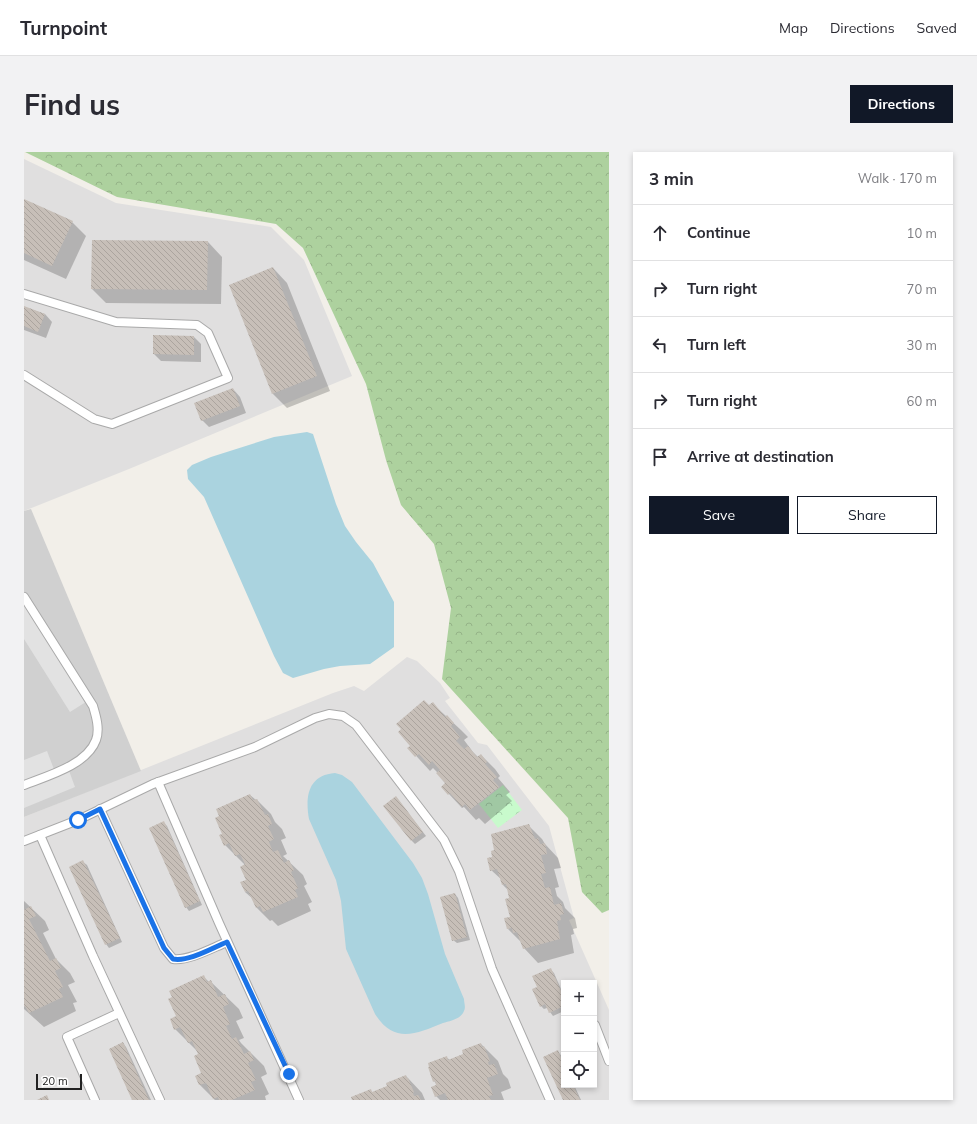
<!DOCTYPE html>
<meta charset="utf-8">
<style>
:root{--surface:#fff;--page:#f2f2f3;--text:#2b2b33;--muted:#7c7c81;--line:#e1e1e2;--accent:#111827}
body{margin:0;font-family:Mulish,sans-serif;background:var(--page);color:var(--text)}
.controls{position:absolute;right:12px;bottom:12px;display:grid;overflow:hidden;border-radius:0px;box-shadow:0 2px 6px #0003}
.controls button{width:36px;height:36px;display:grid;place-items:center;padding:0;border:0;border-bottom:1px solid var(--line);background:var(--surface);color:var(--text);font:20px sans-serif}
.scale{position:absolute;left:12px;bottom:10px;width:46px;box-sizing:border-box;padding-left:4px;border:2px solid #222;border-top:0;font-size:11px;line-height:14px;white-space:nowrap;color:#222;-webkit-text-stroke:3px #fff;paint-order:stroke}
.stop{position:absolute;width:12px;height:12px;margin:-9px;border:3px solid #1a73e8;border-radius:50%;background:#fff}
.stop.end{background:#1a73e8;border-color:#fff;box-shadow:0 1px 4px #0008}
.list{margin:0;padding:0;list-style:none}
h2{display:flex;justify-content:space-between;align-items:center;height:52px;margin:0;padding:0 16px;font-size:17px}
h2 small{font-size:13px;font-weight:400;color:var(--muted)}
.list li{display:grid;grid-template-columns:26px 1fr auto;gap:12px;align-items:center;box-sizing:border-box;height:56px;padding:0 16px;border-top:1px solid var(--line)}
.list b{display:block;font-size:15px;white-space:nowrap}
.list em{font-size:13px;font-style:normal;color:var(--muted)}
.actions{display:flex;gap:8px;padding:12px 16px}
.actions a{flex:1;padding:9px 0;border:1px solid var(--accent);border-radius:0px;text-align:center;font-size:14px;color:var(--accent)}
.actions .main{background:var(--accent);color:#fff}
.icon{flex:none;width:22px;height:22px;fill:none;stroke:currentColor;stroke-width:2;stroke-linecap:round;stroke-linejoin:round}
.map{position:relative;flex:none;width:585px;height:948px;overflow:hidden;border-radius:0px}
header{display:flex;align-items:center;gap:24px;box-sizing:border-box;height:56px;padding:0 20px;background:var(--surface);border-bottom:1px solid var(--line)}
header strong{font-size:19px}
nav{display:flex;gap:22px;margin-inline-start:auto;font-size:14px}
.intro{display:flex;align-items:center;justify-content:space-between;box-sizing:border-box;height:96px;padding:0 24px}
h1{margin:0;font-size:28px}
.button{padding:10px 18px;border-radius:0px;background:var(--accent);color:#fff;font-size:14px;font-weight:700}
main{display:flex;gap:24px;padding:0 24px}
aside{flex:1;background:var(--surface);border-radius:0px;box-shadow:0 2px 6px #0003}
.map>svg:first-child{display:block}
</style>
<header>
<strong>Turnpoint</strong>
<nav><a>Map</a><a>Directions</a><a>Saved</a></nav>
</header>
<div class="intro"><h1>Find us</h1><a class="button">Directions</a></div>
<main>
<div class="map">
<svg width="585" height="948" viewBox="0 0 585 948">
<defs>
<pattern id="forest-crowns" width="20" height="18" patternUnits="userSpaceOnUse"><rect width="20" height="18" fill="#add19e"/><path d="M2 6a3 3 0 1 1 6 0M12 15a3 3 0 1 1 6 0" fill="none" stroke="#95b388"/></pattern>
<pattern id="park-crowns" width="20" height="18" patternUnits="userSpaceOnUse"><rect width="20" height="18" fill="#c8facc"/><path d="M2 6a3 3 0 1 1 6 0M12 15a3 3 0 1 1 6 0" fill="none" stroke="#acd6af"/></pattern>
<pattern id="building-back-hatch" width="6" height="6" patternUnits="userSpaceOnUse"><rect width="6" height="6" fill="#c7bfb8"/><path d="M-1 5l2 2M0 0l6 6M5-1l2 2" fill="none" stroke="#aba49e"/></pattern>
</defs>
<rect width="100%" height="100%" fill="#f2efe9"/>
<!-- residential -->
<g fill="#e0dfdf" fill-rule="evenodd">
<polygon points="0,7 92,51 247,75 280,108 328,224 105,317 0,359"/>
<path d="M383,505L393,509L416,531L426,546L421,549L454,591L463,593L525,674L550,766L545,768L585,858V948H0V665L309,541L330,534L340,539ZM540,831H570V933H540Z"/>
</g>
<!-- religious -->
<polygon fill="#d0d0d0" points="7,357 117,619 0,665 0,359"/>
<!-- forest -->
<polygon fill="url(#forest-crowns)" points="1,0 585,0 585,758 578,761 558,740 544,666 418,527 427,456 410,392 377,353 362,308 342,232 279,96 252,72 93,45"/>
<!-- park -->
<polygon fill="url(#park-crowns)" points="479,633 498,658 474,676 455,652"/>
<!-- parking -->
<g fill="#e2e2e2">
<polygon points="0,446 65,548 46,560 0,487"/>
<polygon points="23,599 31,620 44,616 51,635 0,656 0,608"/>
</g>
<!-- water -->
<g fill="#aad3df">
<polygon points="283,280 289,282 312,352 321,374 332,390 349,411 370,450 370,495 346,512 316,514 300,517 269,526 259,521 250,504 180,345 164,327 163,318 168,313 187,305 250,285"/>
<path d="M311,621L318,623L328,630L389,711L398,726L404,742L421,802L440,847C440,851 442,855 440,859C437,867 426,869 419,871C392,882 370,892 351,862L322,797L317,749L312,728L285,667C281,645 284,623 311,621Z"/>
</g>
<!-- shadow -->
<g fill="#0003">
<polygon points="0,48 48,70 62,84 42,127 0,108"/>
<polygon points="184,90 198,105 197,152 82,151 68,137"/>
<polygon points="249,116 263,131 306,239 263,256 249,242"/>
<polygon points="0,155 21,162 28,170 22,186 0,178"/>
<polygon points="170,185 177,192 177,210 137,209 130,202"/>
<polygon points="209,237 216,245 222,261 185,275 178,268"/>
<polygon points="409,552 437,578 444,585 440,588 449,600 454,605 457,603 471,617 476,624 474,626 486,640 482,643 488,649 461,672 455,666 452,668 440,655 438,656 425,642 422,631 414,621 409,616 406,619 385,596 387,594 406,554"/>
<polygon points="226,643 232,648 233,648 247,662 251,670 258,677 262,686 257,688 263,702 259,704 279,723 283,732 280,734 288,750 284,752 287,759 254,774 248,768 246,769 232,755 229,747 221,740 223,728 221,713 201,693 200,682"/>
<polygon points="375,649 402,684 391,692 388,689"/>
<polygon points="140,671 143,674 178,753 165,759 162,755"/>
<polygon points="504,673 518,687 521,692 534,706 537,716 530,717 535,735 531,736 533,744 539,750 541,756 551,766 553,776 549,777 550,782 547,783 550,801 514,811 500,796 498,791 484,777 488,765 487,746 484,738 479,733 478,728 467,718 470,706"/>
<polygon points="59,710 63,713 98,790 85,796 82,792"/>
<polygon points="431,742 434,746 446,788 433,791 429,788"/>
<polygon points="0,749 21,769 25,778 19,781 32,807 46,821 51,830 44,833 53,850 49,851 52,859 20,875 0,857"/>
<polygon points="526,817 530,821 540,844 540,859 529,864 523,856 520,857 517,854 514,835"/>
<polygon points="179,824 185,830 186,829 215,857 219,866 212,869 220,886 215,888 217,891 240,914 243,922 237,925 245,942 241,944 242,948 191,948 176,933 172,924 179,921 174,900 151,877 153,865"/>
<polygon points="99,891 102,895 127,948 109,948"/>
<polygon points="457,892 474,909 479,922 484,927 487,936 477,940 480,948 416,948 412,944 413,933 410,929 422,905 426,908 441,903"/>
<polygon points="533,900 537,903 540,910 540,933 550,933 557,948 540,948"/>
<polygon points="382,924 398,941 401,948 329,948 346,938 349,941 365,935"/>
</g>
<!-- building -->
<g fill="url(#building-back-hatch)">
<polygon points="0,47 49,69 28,114 0,101"/>
<polygon points="68,88 184,89 183,138 67,137"/>
<polygon points="249,115 293,224 248,242 205,133"/>
<polygon points="0,154 21,162 14,180 0,174"/>
<polygon points="129,183 170,184 170,203 129,202"/>
<polygon points="209,236 216,254 177,269 170,251"/>
<polygon points="400,548 405,553 409,550 421,565 423,563 430,571 427,574 436,585 432,589 440,597 444,594 453,605 457,602 463,610 461,612 473,625 469,628 475,635 446,658 441,652 438,655 426,641 424,643 417,635 421,631 412,621 416,618 408,609 405,613 395,602 391,605 383,596 386,594 374,580 377,577 372,572"/>
<polygon points="226,642 229,648 233,647 241,663 244,662 248,672 244,674 250,687 245,690 249,700 254,698 260,711 265,708 270,718 267,720 274,736 271,738 274,745 239,760 236,754 232,756 224,739 221,740 216,730 222,728 216,715 221,712 216,702 211,704 205,691 200,694 195,683 198,682 191,666 195,664 192,657"/>
<polygon points="372,644 399,680 387,689 359,654"/>
<polygon points="140,669 176,749 161,756 125,676"/>
<polygon points="505,672 511,687 514,686 516,692 521,691 523,702 517,703 522,721 517,722 521,736 526,735 530,753 537,751 540,762 536,763 537,768 533,769 536,787 499,797 493,780 489,781 488,776 483,777 480,766 486,765 481,747 485,746 482,732 478,733 473,717 466,719 463,706 468,705 467,699 470,698 467,682"/>
<polygon points="59,708 96,786 81,793 45,715"/>
<polygon points="431,741 443,785 428,789 416,745"/>
<polygon points="7,754 12,764 5,767 26,809 32,806 37,816 31,819 39,835 35,837 39,845 5,861 1,854 0,855 0,758"/>
<polygon points="527,816 540,846 540,854 525,861 521,852 516,855 508,837 513,835 508,824"/>
<polygon points="180,823 183,830 187,828 194,845 201,842 205,852 199,855 206,872 202,874 208,887 212,885 220,902 226,899 230,908 224,911 232,928 227,930 231,938 208,948 195,948 194,945 189,947 182,931 175,933 171,924 177,921 170,904 174,902 168,889 164,891 156,875 150,878 146,867 152,864 144,847 148,845 145,839"/>
<polygon points="99,890 125,948 108,948 85,897"/>
<polygon points="457,891 458,895 460,894 466,909 464,910 465,913 470,912 474,922 463,926 469,943 465,944 467,948 424,948 421,941 411,945 407,935 412,933 411,929 409,930 404,915 405,915 404,911 423,904 424,908 439,902 438,898"/>
<polygon points="534,898 540,913 540,933 549,933 556,948 539,948 519,905"/>
<polygon points="382,923 383,926 384,926 390,940 389,941 390,944 394,943 397,948 328,948 327,945 347,937 348,940 363,934 362,931"/>
<polygon points="23,943 25,948 13,948"/>
</g>
<g fill="none" stroke-linecap="round" stroke-linejoin="round">
<defs>
<g id="lane">
<polyline points="0,142 92,170 173,173 184,181 204,226 88,272 70,267 0,223"/>
<path d="M0,445L69,554C72,564 76,577 72,588C63,613 23,624 0,633"/>
<polyline points="134,630 195,771 275,948"/>
<path d="M76,657L140,796L149,807C165,809 188,796 203,790"/>
<polyline points="16,683 69,804 136,948"/>
<polyline points="0,689 54,668 129,632 231,595 291,566 305,562 319,564 332,573 420,688 435,719 468,817 526,948"/>
<polyline points="571,873 585,909"/>
<polyline points="71,948 43,885 95,861"/>
</g>
</defs>
<!-- lane casing -->
<use href="#lane" stroke="#a9a9a9" stroke-width="10"/>
<!-- lane -->
<use href="#lane" stroke="#fff" stroke-width="8"/>
</g>
<g fill="none" stroke-linecap="round" stroke-linejoin="round">
<!-- route -->
<path stroke="#1a73e8" stroke-width="5" d="M54,668L76,657L140,796L149,807C165,810 188,796 203,790L265,922"/>
</g>
</svg>
<div class="controls">
<button>+</button>
<button>−</button>
<button><svg class="icon" aria-label="locate" viewBox="0 0 24 24"><circle cx="12" cy="12" r="6"/><path d="M12 2v4M12 18v4M2 12h4M18 12h4"/></svg></button>
</div>
<div class="scale">20 m</div>
<div class="stop" style="left:54px;top:668px"></div>
<div class="stop end" style="left:265px;top:922px"></div>
</div>
<aside>
<h2>3 min<small>Walk · 170 m</small></h2>
<ul class="list">
<li><svg class="icon" aria-label="ahead" viewBox="0 0 24 24"><path d="M12 20V5M6 11l6-6 6 6"/></svg><div><b>Continue</b></div><em>10 m</em></li>
<li><svg class="icon" aria-label="right" viewBox="0 0 24 24"><path d="M7 20v-9h11M14 6l5 5-5 5"/></svg><div><b>Turn right</b></div><em>70 m</em></li>
<li><svg class="icon" aria-label="left" viewBox="0 0 24 24"><path d="M17 20v-9H6M10 6l-5 5 5 5"/></svg><div><b>Turn left</b></div><em>30 m</em></li>
<li><svg class="icon" aria-label="right" viewBox="0 0 24 24"><path d="M7 20v-9h11M14 6l5 5-5 5"/></svg><div><b>Turn right</b></div><em>60 m</em></li>
<li><svg class="icon" aria-label="arrive" viewBox="0 0 24 24"><path d="M6 21V4h12l-3 4 3 4H6"/></svg><div><b>Arrive at destination</b></div></li>
</ul>
<div class="actions"><a class="main">Save</a><a>Share</a></div>
</aside>
</main>
